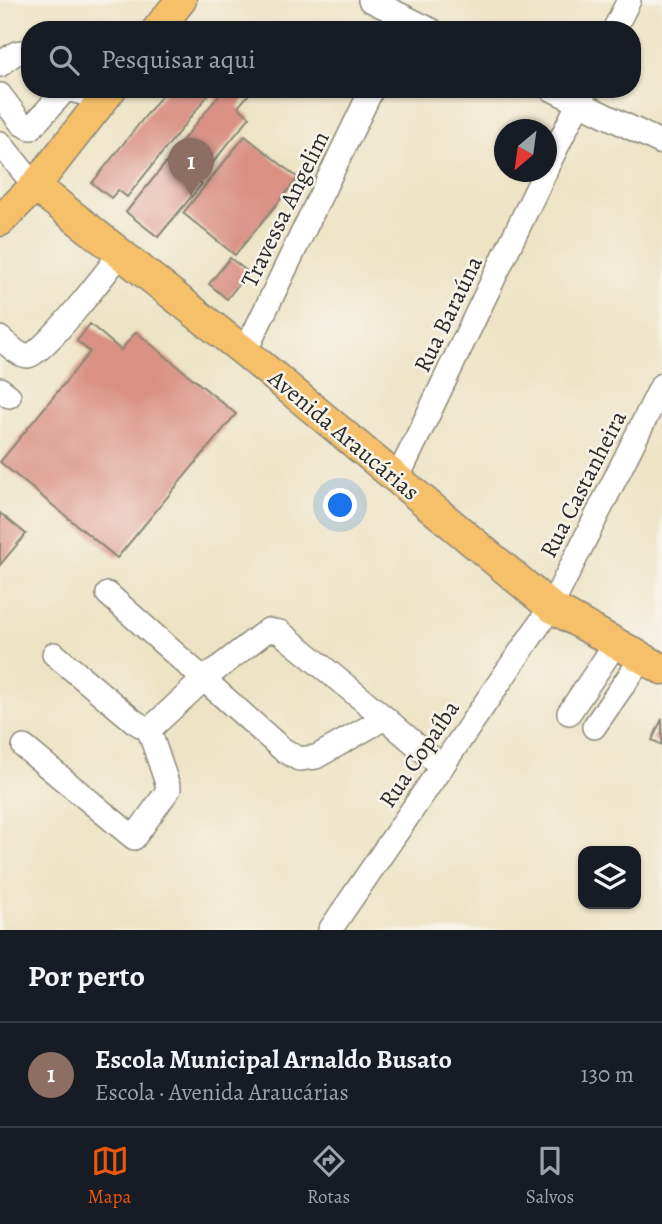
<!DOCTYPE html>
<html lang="pt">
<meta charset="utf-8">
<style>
:root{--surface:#171b24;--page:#20242c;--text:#f1f3f6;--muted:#9ea1a6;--line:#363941;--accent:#ea580c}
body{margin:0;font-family:Alegreya,serif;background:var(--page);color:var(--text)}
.controls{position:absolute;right:21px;bottom:21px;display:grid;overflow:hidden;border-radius:14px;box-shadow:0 2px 5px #0004}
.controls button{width:63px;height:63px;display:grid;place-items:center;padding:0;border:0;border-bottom:2px solid var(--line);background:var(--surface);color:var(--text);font:35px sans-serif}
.compass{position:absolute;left:494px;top:119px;width:63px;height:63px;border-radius:50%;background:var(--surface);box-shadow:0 2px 5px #0004;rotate:209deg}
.you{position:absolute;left:341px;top:506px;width:24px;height:24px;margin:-18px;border:5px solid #fff;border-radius:50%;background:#1a73e8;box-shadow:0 0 0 10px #1a73e833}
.badge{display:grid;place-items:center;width:46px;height:46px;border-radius:50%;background:var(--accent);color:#fff;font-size:23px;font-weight:700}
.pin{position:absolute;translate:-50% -58px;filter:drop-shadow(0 2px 4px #0008)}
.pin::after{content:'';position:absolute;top:37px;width:24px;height:21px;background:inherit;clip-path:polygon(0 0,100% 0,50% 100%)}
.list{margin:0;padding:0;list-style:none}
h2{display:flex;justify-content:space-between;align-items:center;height:91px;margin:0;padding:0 28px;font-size:30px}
h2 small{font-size:23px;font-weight:400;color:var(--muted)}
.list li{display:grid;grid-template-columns:46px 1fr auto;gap:21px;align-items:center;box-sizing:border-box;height:105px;padding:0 28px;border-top:2px solid var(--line)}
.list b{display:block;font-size:26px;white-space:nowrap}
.list p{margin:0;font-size:23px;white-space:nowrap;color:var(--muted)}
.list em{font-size:23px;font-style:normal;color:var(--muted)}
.icon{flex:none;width:38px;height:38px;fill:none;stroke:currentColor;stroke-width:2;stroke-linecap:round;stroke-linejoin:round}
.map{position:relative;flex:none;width:662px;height:930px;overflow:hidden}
.search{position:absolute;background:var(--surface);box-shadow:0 2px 5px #0004;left:21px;right:21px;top:21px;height:77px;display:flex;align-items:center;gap:18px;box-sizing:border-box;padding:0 24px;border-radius:28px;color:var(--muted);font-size:26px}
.sheet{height:196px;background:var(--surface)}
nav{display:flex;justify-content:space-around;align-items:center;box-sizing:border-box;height:98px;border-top:2px solid var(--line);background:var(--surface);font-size:19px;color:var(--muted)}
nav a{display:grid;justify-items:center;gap:4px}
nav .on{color:var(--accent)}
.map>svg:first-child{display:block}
</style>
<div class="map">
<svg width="662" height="930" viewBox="0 0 662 930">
<rect width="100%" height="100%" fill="#f7f3e8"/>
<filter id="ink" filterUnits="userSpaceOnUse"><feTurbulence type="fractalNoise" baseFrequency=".0143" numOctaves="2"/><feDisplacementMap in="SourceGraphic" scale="14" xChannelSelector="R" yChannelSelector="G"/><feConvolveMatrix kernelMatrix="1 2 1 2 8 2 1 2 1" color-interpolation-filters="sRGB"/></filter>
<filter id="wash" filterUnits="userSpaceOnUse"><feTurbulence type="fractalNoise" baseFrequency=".00686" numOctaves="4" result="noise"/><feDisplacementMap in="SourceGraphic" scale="28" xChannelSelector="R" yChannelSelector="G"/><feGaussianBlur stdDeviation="1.57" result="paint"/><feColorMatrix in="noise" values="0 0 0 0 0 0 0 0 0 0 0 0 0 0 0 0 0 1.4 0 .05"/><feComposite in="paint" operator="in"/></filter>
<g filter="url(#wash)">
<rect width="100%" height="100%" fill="#ede4c6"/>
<g id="blocks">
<!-- building -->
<g fill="#da9085">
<polygon points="167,89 213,89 127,197 118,190 111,198 92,183"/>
<polygon points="216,89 253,89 238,107 250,117 206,171 177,147 221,93"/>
<polygon points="245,136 298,178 235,255 183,213"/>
<polygon points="170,158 202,184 158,237 126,212"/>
<polygon points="230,258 248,272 227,299 209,284"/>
<polygon points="90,324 121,350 136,332 236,414 117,558 0,462 90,352 77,341"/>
<polygon points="0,513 26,534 0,565"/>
<polygon points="662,719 662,745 652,740"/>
</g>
</g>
</g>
<g filter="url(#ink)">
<use href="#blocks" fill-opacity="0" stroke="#8c8878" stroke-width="2"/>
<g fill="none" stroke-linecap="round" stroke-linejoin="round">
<defs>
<g id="minor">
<polyline points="370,0 431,30"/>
<polyline points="614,30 629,0"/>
<path d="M0,65C10,57 17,48 30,54"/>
<polyline points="551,89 662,143"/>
<polyline points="0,95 22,124 31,128 66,89 104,98"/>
<polyline points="0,143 35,186"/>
<polyline points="546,169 585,90"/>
<path d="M0,338C7,344 19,356 28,356C43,355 108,270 121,253"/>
<polyline points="245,352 372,89"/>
<polyline points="0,389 9,396"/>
<polyline points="397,479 545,172"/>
<polyline points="108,594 282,749 299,759 316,757 385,718 442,767"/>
<polyline points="54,654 135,722 149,730 204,679 261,635 268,630 280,632 385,718"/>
<polyline points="569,713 616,643"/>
<polyline points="594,727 642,658"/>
<polyline points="24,747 134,838 169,789 149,730"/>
<polyline points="330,930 551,607 662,385"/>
</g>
<g id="major">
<polyline points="157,30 181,0"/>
<polyline points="35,186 245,352 551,607 662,669"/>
<polyline points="0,221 35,186 111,89"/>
</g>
</defs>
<!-- minor casing -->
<use href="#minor" stroke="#8c8878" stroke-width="26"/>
<!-- major casing -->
<use href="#major" stroke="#8c8878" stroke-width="33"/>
<!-- minor -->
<use href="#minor" stroke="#fff" stroke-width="23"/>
<!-- major -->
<use href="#major" stroke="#f6c06b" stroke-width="30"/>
</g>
</g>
<g text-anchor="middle" stroke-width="5" stroke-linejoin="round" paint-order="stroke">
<!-- street labels -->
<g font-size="24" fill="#2b2b2b" stroke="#f7f3e8">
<text transform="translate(285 209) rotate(-64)" y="8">Travessa Angelim</text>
<text transform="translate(448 314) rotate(-64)" y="8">Rua Baraúna</text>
<text transform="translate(344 435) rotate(40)" y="8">Avenida Araucárias</text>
<text transform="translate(583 484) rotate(-63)" y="8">Rua Castanheira</text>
<text transform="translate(419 754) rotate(-56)" y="8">Rua Copaíba</text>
</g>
</g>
</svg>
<div class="controls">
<button><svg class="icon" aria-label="layers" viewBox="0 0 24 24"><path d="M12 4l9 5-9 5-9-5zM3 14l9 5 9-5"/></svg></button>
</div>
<svg class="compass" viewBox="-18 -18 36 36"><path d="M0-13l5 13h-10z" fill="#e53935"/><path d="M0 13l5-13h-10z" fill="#9ea1a6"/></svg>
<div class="you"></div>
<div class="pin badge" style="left:191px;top:196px;background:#8d6e63">1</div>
<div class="search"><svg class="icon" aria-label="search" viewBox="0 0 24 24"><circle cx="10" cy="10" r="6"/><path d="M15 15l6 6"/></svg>Pesquisar aqui</div>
</div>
<section class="sheet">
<h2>Por perto<small></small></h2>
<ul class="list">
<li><span class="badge" style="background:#8d6e63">1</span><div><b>Escola Municipal Arnaldo Busato</b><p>Escola · Avenida Araucárias</p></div><em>130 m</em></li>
</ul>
</section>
<nav>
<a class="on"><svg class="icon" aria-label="map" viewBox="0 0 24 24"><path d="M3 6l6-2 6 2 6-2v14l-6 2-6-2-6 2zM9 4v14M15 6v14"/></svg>Mapa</a>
<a><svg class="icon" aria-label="directions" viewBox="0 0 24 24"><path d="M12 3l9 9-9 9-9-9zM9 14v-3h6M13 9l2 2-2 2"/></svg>Rotas</a>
<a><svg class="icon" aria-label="saved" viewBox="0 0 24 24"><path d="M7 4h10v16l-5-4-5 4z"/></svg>Salvos</a>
</nav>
